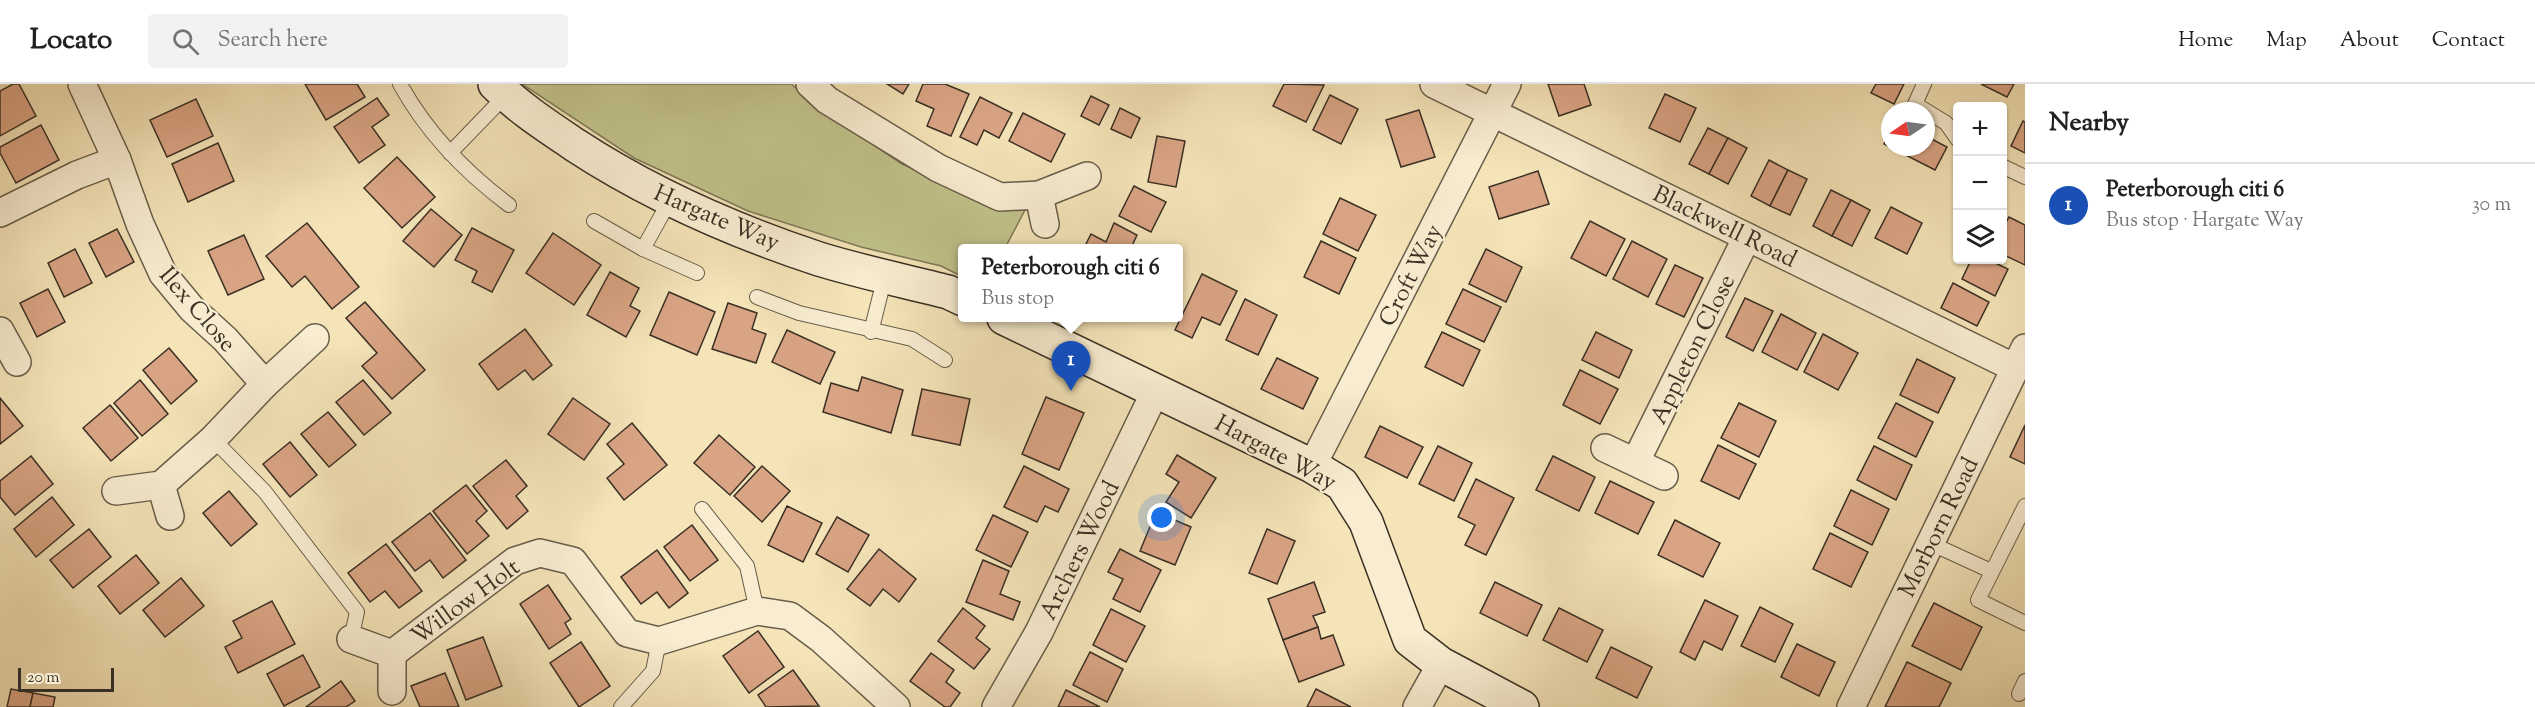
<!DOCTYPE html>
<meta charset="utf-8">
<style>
:root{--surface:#fff;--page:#f2f2f2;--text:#202124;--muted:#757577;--line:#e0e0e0;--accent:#b45309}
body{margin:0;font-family:"Sorts Mill Goudy",serif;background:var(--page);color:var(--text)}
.controls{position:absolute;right:18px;top:18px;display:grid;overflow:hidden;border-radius:6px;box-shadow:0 2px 4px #0004}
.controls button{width:54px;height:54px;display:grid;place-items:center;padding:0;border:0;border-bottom:2px solid var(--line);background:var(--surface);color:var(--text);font:30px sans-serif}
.compass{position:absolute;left:1881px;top:18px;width:54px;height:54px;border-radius:50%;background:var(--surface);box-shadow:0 2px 4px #0004;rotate:257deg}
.scale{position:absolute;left:18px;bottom:15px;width:96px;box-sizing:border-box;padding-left:6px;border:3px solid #3a3024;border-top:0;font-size:16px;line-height:21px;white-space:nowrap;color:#3a3024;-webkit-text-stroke:4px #f8edd1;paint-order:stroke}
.you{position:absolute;left:1162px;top:434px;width:21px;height:21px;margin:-15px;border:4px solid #fff;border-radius:50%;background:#1a73e8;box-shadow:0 0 0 9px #1a73e833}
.badge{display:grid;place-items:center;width:39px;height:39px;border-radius:50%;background:var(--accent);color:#fff;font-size:20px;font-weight:700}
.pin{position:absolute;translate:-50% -50px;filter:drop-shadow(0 2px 3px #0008)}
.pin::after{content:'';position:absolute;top:32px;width:21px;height:18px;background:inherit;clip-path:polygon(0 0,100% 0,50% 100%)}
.popup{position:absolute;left:958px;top:160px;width:225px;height:78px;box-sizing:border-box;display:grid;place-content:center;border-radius:6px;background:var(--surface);filter:drop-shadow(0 2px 4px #0005);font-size:20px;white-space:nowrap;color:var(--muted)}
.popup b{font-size:22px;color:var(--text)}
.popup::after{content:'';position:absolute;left:50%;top:100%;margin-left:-12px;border:12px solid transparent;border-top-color:var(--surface)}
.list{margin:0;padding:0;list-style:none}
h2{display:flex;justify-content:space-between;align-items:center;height:78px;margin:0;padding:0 24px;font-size:26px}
h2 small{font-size:20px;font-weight:400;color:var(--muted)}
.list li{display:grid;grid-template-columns:39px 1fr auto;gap:18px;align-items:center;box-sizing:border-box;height:84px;padding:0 24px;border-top:2px solid var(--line)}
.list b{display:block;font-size:22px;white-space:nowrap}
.list p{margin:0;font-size:20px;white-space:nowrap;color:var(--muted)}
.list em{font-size:20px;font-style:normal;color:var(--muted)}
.icon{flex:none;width:33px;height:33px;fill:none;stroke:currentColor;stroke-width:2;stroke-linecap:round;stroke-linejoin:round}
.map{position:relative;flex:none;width:2025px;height:623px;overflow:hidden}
header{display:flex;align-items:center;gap:36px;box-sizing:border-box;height:84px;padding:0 30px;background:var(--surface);border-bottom:2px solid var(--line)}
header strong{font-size:28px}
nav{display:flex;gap:33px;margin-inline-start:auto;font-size:21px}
.search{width:420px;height:54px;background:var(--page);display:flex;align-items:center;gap:15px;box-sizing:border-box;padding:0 21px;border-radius:6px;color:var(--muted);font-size:22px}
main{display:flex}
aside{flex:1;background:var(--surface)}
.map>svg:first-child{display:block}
</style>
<header>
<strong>Locato</strong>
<div class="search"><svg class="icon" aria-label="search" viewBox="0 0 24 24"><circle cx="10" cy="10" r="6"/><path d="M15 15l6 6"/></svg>Search here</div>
<nav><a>Home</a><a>Map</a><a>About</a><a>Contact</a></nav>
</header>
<main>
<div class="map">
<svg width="2025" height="623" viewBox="0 0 2025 623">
<rect width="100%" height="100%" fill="#f4e4b8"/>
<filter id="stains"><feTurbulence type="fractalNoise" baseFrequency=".00333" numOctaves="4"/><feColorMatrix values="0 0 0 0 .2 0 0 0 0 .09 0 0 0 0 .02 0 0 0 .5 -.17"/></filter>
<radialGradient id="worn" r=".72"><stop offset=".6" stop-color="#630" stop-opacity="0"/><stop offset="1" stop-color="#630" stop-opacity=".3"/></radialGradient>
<!-- green -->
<polygon fill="#c1c28b" stroke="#7e7958" stroke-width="1.5" points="522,0 791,0 832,33 902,80 956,104 1025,126 1005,164 963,164 963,193 941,182 861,163 748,127 634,74"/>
<!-- building -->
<g fill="#d9a484" stroke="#3a3024" stroke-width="1.5">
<polygon points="13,0 19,0 36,32 0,52 0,7"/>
<polygon points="305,0 357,0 365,13 326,36"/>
<polygon points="887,0 909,0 903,10"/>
<polygon points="923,0 945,0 969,10 951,52 927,42 934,25 916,17"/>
<polygon points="1284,0 1324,1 1306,38 1273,22"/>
<polygon points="1548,0 1584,0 1591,21 1559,32"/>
<polygon points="1876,0 1904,0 1894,20 1871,9"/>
<polygon points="1981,0 2014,0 2007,13"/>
<polygon points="1665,10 1696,24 1680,58 1649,44"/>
<polygon points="1330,11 1358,25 1341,60 1313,46"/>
<polygon points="1091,12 1109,21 1099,41 1081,32"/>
<polygon points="980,13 1012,29 999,54 984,46 977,61 960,53"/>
<polygon points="377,14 389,31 372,43 385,61 359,79 334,43"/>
<polygon points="196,15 213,52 167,73 150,36"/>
<polygon points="1120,24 1140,34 1131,54 1111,45"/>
<polygon points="1419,26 1435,73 1401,83 1386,36"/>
<polygon points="1023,29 1065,50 1051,78 1009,57"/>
<polygon points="2023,37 2025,38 2025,69 2011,62"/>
<polygon points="41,41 59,76 16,99 0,69 0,63"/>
<polygon points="1708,44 1728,54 1709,90 1689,80"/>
<polygon points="1890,48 1890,63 1926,63 1926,52 1947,63 1935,86 1884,60"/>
<polygon points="1157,52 1185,57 1176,103 1148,98"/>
<polygon points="1728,54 1747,64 1728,100 1709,90"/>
<polygon points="218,59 234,97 188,118 172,80"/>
<polygon points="397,73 435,113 402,144 364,104"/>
<polygon points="1769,76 1788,86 1770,122 1751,112"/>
<polygon points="1788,86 1807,95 1790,131 1770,122"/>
<polygon points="1538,87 1549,120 1499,135 1489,103"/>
<polygon points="1134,102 1166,118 1151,148 1119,132"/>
<polygon points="1831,106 1851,116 1832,152 1813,142"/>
<polygon points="1340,114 1376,131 1358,167 1323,150"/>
<polygon points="1851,116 1870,126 1852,162 1832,152"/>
<polygon points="1891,123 1922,139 1907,170 1875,154"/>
<polygon points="431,125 462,151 434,183 403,157"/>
<polygon points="2009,133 2025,141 2025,181 2002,170 2002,146"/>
<polygon points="1590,137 1625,155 1606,192 1571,174"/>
<polygon points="307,139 359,203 332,225 305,192 292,203 266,172"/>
<polygon points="1114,139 1137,151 1131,164 1084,164 1091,150 1106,158"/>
<polygon points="472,144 514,166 492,208 472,198 477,187 455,176"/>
<polygon points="117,145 134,178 106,193 89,159"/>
<polygon points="553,149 601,181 574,221 526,189"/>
<polygon points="244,151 264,195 228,211 208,167"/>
<polygon points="1321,157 1356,174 1339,210 1304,193"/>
<polygon points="1632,157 1667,175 1648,213 1613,195"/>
<polygon points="75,165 92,199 64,213 48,179"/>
<polygon points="1486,165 1522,183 1506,218 1469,200"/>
<polygon points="1971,176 1989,176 2008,185 1995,212 1962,195"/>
<polygon points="1675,181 1703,194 1684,233 1656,220"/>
<polygon points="610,188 639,204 630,222 640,227 626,253 587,231"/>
<polygon points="1202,190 1237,207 1220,241 1202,233 1192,254 1175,246"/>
<polygon points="1953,199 1989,218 1977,242 1941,224"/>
<polygon points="48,205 65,238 37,253 20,219"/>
<polygon points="1463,205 1501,223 1484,258 1446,240"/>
<polygon points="669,208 715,228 697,271 650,251"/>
<polygon points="1745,214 1773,227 1753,267 1726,253"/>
<polygon points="1245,215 1277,231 1258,271 1226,256"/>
<polygon points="365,218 425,286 392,315 362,282 377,269 346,234"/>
<polygon points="728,219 757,229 752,245 766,250 756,279 712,265"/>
<polygon points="1781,230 1816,249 1797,286 1762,268"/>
<polygon points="525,245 552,281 533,296 525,286 498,306 479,280"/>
<polygon points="787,246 835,268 820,300 772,278"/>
<polygon points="1442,248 1480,266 1463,302 1425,283"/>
<polygon points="1596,248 1632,266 1619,294 1582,276"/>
<polygon points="1823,250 1858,269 1838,306 1804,288"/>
<polygon points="169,264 197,297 171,320 143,286"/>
<polygon points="1277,274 1318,294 1303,325 1261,305"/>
<polygon points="1917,275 1955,294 1938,329 1900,311"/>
<polygon points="1580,286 1618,305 1600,340 1563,321"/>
<polygon points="862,293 903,306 891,349 823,328 831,299 858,307"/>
<polygon points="140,296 168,330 142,352 114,319"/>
<polygon points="363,296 391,329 364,351 336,318"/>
<polygon points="922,305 970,315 960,361 912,351"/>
<polygon points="1046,313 1084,329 1059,386 1022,370"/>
<polygon points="0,314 23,342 0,360"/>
<polygon points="573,314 610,340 584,376 548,350"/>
<polygon points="1739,319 1776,337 1759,373 1721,354"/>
<polygon points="1896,319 1933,338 1916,373 1878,354"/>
<polygon points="110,321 138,354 111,377 83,344"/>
<polygon points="328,328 356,361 329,383 301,350"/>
<polygon points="632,339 667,381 624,416 607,394 624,380 607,360"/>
<polygon points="2025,341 2025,380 2010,373"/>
<polygon points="1380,342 1423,363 1407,394 1365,373"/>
<polygon points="719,351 755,383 730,411 694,379"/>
<polygon points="290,358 317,391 290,413 263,380"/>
<polygon points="1718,361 1756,380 1739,415 1701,397"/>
<polygon points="1438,362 1472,379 1454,417 1419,400"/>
<polygon points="1874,362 1912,381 1896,416 1857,396"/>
<polygon points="1177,371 1216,394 1191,434 1166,418 1179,398 1166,390"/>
<polygon points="31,372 53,400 15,431 0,413 0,397"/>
<polygon points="1553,372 1595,393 1579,427 1536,406"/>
<polygon points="506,376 527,402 516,412 528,427 507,445 473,402"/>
<polygon points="762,382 790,407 762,438 734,412"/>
<polygon points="1024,382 1069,405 1058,428 1045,422 1037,438 1004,423"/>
<polygon points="1476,395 1514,414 1486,471 1465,461 1475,441 1458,433"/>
<polygon points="1610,397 1654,418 1638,450 1595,429"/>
<polygon points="466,401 487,427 476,437 489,452 467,470 433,427"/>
<polygon points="1851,406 1889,425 1872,461 1834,442"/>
<polygon points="229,407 257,440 231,462 203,429"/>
<polygon points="52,413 74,441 36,473 14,445"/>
<polygon points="787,422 822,439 803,478 768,461"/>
<polygon points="1156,428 1191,443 1175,481 1140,467"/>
<polygon points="430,429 466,476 443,494 430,476 415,487 392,458"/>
<polygon points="993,431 1028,448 1011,483 976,466"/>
<polygon points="837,433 869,451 848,488 816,470"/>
<polygon points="1675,436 1720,459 1703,493 1658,471"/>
<polygon points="692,441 718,476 690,497 664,463"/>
<polygon points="89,445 111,473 73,504 50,476"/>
<polygon points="1267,445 1295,457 1277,500 1249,489"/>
<polygon points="1830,449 1868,468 1851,503 1813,485"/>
<polygon points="386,460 422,507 399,524 385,507 370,518 348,489"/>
<polygon points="879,465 916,495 899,518 883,505 870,522 847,505"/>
<polygon points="1120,465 1161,486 1140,528 1113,515 1123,495 1108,488"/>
<polygon points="657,466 688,509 669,524 657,508 641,520 621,493"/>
<polygon points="136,471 159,499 120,530 98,502"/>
<polygon points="983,476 1009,487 1000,510 1020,518 1013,536 966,518"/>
<polygon points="181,494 204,522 165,553 143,526"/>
<polygon points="1314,498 1325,528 1313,532 1318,543 1283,556 1268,515"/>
<polygon points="1495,498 1542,521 1527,552 1480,529"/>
<polygon points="548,501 571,535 565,539 571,550 549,565 520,520"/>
<polygon points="1705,516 1738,532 1722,566 1704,557 1695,576 1680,568"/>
<polygon points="272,517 295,560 238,589 225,563 242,554 233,537"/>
<polygon points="1934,519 1982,543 1961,586 1912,562"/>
<polygon points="1760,523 1793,540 1775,578 1741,562"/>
<polygon points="963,524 985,542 976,554 990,565 974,585 938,557"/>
<polygon points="1559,524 1603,546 1587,578 1543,556"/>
<polygon points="1111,525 1145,542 1126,578 1093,561"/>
<polygon points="1318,543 1321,555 1333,551 1344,581 1299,598 1283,556"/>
<polygon points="758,547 784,583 749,609 723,572"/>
<polygon points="483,553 502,602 466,616 447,566"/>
<polygon points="581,558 610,602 579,623 550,579"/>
<polygon points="1797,560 1835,578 1819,612 1781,593"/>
<polygon points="1611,563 1652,583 1637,614 1596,594"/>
<polygon points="1090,568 1123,585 1107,618 1073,601"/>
<polygon points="931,569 954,586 946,598 960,609 950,623 945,623 910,597"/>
<polygon points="303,571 320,603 284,622 267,590"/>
<polygon points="1907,578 1951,599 1939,623 1885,623"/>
<polygon points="793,586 819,622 766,623 758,611"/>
<polygon points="445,589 459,623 420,623 411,602"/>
<polygon points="341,597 355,617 346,623 306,623"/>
<polygon points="11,605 33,609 30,623 7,623"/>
<polygon points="1316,605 1351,623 1307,623"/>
<polygon points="1066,606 1100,623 1058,623"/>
<polygon points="33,609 55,613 53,623 30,623"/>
</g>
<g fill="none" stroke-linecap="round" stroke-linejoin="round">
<defs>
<g id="lane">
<path d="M400,0C427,49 465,88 509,121"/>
<polyline points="1924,0 1915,20 1946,39 1958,56"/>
<polyline points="450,69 506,11"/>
<polyline points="2002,82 2025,93"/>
<polyline points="594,137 643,165 697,189"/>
<polyline points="643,165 670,116"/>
<polyline points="757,213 799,229 912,255 945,276"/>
<polyline points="871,248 885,192"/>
<polyline points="213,355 265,408 357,528 351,555"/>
<polyline points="2025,422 1978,516 2025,539"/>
<polyline points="702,425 747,482 757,527"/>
<polyline points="1930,459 1991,487"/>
<polyline points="2019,610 2025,597"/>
<polyline points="621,623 653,587 659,557"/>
</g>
<g id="street">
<polyline points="82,0 117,76 140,140 163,190 192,225 225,255 265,300"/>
<polyline points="810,0 827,16 938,84 1000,113 1039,111 1087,92"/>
<polyline points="1434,0 2015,284"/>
<polyline points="1039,111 1045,140"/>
<polyline points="0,129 77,91 117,76"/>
<polyline points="0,247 17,278"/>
<polyline points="1605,364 1664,392"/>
<polyline points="1636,377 1747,153"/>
<polyline points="1312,382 1507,0"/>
<polyline points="161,401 170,432"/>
<polyline points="116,407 161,401 213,355 265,300 315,254"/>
<polyline points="351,555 392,570 392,607"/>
<polyline points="392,570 515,477 540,469 573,477 627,549 659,557 757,527 790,532 821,555 896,623"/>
<polyline points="996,623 1039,548 1156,306"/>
<polyline points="1417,623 1441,580"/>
<polyline points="1851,623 2025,264"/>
</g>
<g id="secondary">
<path d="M495,0C519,24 547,42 575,61C650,110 734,147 819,175C861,188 905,197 948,208L963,215"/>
<polyline points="1004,234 1312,382 1342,400 1366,438 1410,556 1441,580 1522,623"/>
</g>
</defs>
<!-- lane casing -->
<use href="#lane" stroke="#685d49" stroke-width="16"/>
<!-- street casing -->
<use href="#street" stroke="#685d49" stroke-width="30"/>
<!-- secondary casing -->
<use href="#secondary" stroke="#3a3024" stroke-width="36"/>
<!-- lane -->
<use href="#lane" stroke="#f8edd1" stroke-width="14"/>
<!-- street -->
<use href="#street" stroke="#f8edd1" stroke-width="27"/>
<!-- secondary -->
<use href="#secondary" stroke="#f8edd1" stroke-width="33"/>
</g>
<g text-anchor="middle" stroke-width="4.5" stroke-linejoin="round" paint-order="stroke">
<!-- street labels -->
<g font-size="24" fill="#3a3024" stroke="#f8edd1">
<text transform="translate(717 133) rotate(23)" y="8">Hargate Way</text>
<text transform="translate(1725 142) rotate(26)" y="8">Blackwell Road</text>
<text transform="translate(1410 191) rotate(-63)" y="8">Croft Way</text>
<text transform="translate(198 225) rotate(49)" y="8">Ilex Close</text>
<text transform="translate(1692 265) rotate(-64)" y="8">Appleton Close</text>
<text transform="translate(1276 368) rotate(28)" y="8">Hargate Way</text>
<text transform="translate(1938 443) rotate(-64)" y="8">Morborn Road</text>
<text transform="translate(1079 466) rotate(-64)" y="8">Archers Wood</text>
<text transform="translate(465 517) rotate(-36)" y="8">Willow Holt</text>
</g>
</g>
<rect width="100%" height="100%" filter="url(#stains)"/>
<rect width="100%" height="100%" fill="url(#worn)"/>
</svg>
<div class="controls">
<button>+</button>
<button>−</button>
<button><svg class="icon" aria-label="layers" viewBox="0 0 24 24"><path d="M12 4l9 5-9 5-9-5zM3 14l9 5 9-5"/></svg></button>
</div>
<svg class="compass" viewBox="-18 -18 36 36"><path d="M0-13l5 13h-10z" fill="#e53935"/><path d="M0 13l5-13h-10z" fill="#757577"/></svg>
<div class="scale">20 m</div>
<div class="you"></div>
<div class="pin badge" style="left:1071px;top:307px;background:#1a4fb4">1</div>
<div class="popup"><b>Peterborough citi 6</b>Bus stop</div>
</div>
<aside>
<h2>Nearby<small></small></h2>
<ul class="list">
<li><span class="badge" style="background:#1a4fb4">1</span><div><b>Peterborough citi 6</b><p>Bus stop · Hargate Way</p></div><em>30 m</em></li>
</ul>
</aside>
</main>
